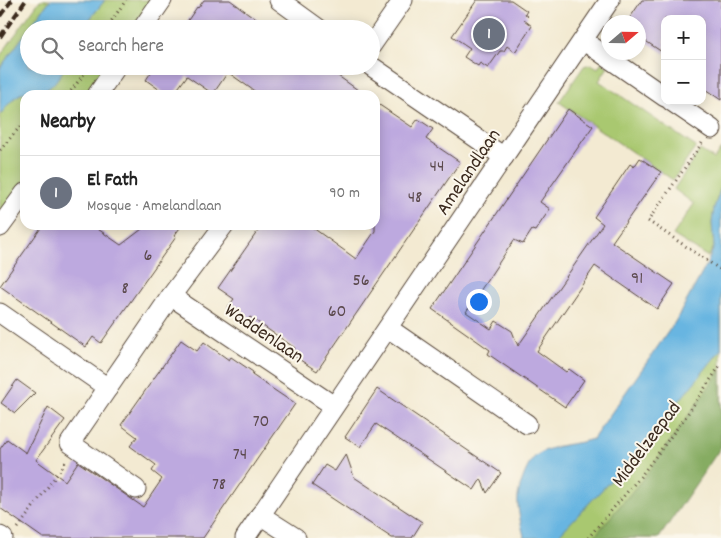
<!DOCTYPE html>
<meta charset="utf-8">
<style>
:root{--surface:#fff;--page:#f2f2f2;--text:#222;--muted:#767676;--line:#e0e0e0;--accent:#1f6fb2}
body{margin:0;font-family:Dekko,sans-serif;background:var(--page);color:var(--text)}
.controls{position:absolute;right:15px;top:15px;display:grid;overflow:hidden;border-radius:10px;box-shadow:0 2px 12px #0003}
.controls button{width:45px;height:45px;display:grid;place-items:center;padding:0;border:0;border-bottom:1px solid var(--line);background:var(--surface);color:var(--text);font:25px sans-serif}
.compass{position:absolute;left:601px;top:15px;width:45px;height:45px;border-radius:50%;background:var(--surface);box-shadow:0 2px 12px #0003;rotate:70deg}
.you{position:absolute;left:478px;top:301px;width:18px;height:18px;margin:-12px;border:4px solid #fff;border-radius:50%;background:#1a73e8;box-shadow:0 0 0 8px #1a73e833}
.badge{display:grid;place-items:center;width:32px;height:32px;border-radius:50%;background:var(--accent);color:#fff;font-size:16px;font-weight:700}
.pin{position:absolute;translate:-50% -50%;border:2px solid #fff;box-shadow:0 1px 5px #0006}
.list{margin:0;padding:0;list-style:none}
h2{display:flex;justify-content:space-between;align-items:center;height:65px;margin:0;padding:0 20px;font-size:21px}
h2 small{font-size:16px;font-weight:400;color:var(--muted)}
.list li{display:grid;grid-template-columns:32px 1fr auto;gap:15px;align-items:center;box-sizing:border-box;height:75px;padding:0 20px;border-top:1px solid var(--line)}
.list b{display:block;font-size:19px;white-space:nowrap}
.list p{margin:0;font-size:16px;white-space:nowrap;color:var(--muted)}
.list em{font-size:16px;font-style:normal;color:var(--muted)}
.icon{flex:none;width:28px;height:28px;fill:none;stroke:currentColor;stroke-width:2;stroke-linecap:round;stroke-linejoin:round}
.map{position:relative;flex:none;width:721px;height:538px;overflow:hidden}
.search{position:absolute;background:var(--surface);box-shadow:0 2px 12px #0003;left:20px;top:20px;width:360px;height:55px;display:flex;align-items:center;gap:12px;box-sizing:border-box;padding:0 18px;border-radius:28px;color:var(--muted);font-size:19px}
.panel{position:absolute;background:var(--surface);box-shadow:0 2px 12px #0003;left:20px;top:90px;width:360px;height:140px;border-radius:15px}
.map>svg:first-child{display:block}
</style>
<div class="map">
<svg width="721" height="538" viewBox="0 0 721 538">
<rect width="100%" height="100%" fill="#fbf7ec"/>
<filter id="ink" filterUnits="userSpaceOnUse"><feTurbulence type="fractalNoise" baseFrequency=".02" numOctaves="2"/><feDisplacementMap in="SourceGraphic" scale="10" xChannelSelector="R" yChannelSelector="G"/><feConvolveMatrix kernelMatrix="1 2 1 2 8 2 1 2 1" color-interpolation-filters="sRGB"/></filter>
<filter id="wash" filterUnits="userSpaceOnUse"><feTurbulence type="fractalNoise" baseFrequency=".0096" numOctaves="4" result="noise"/><feDisplacementMap in="SourceGraphic" scale="20" xChannelSelector="R" yChannelSelector="G"/><feGaussianBlur stdDeviation="1.12" result="paint"/><feColorMatrix in="noise" values="0 0 0 0 0 0 0 0 0 0 0 0 0 0 0 0 0 1.4 0 .05"/><feComposite in="paint" operator="in"/></filter>
<g filter="url(#wash)">
<rect width="100%" height="100%" fill="#f3ead2"/>
<!-- green -->
<g fill="#a9c86f" stroke="#727946">
<polygon points="40,0 50,0 0,68 0,56"/>
<polygon points="105,0 153,0 133,29 84,29 89,20"/>
<polygon points="602,62 608,67 599,81 696,147 673,180 559,102 584,66 591,64 598,68"/>
<polygon points="66,66 106,66 86,95 25,95 25,180 0,215 0,115 10,101 17,96 28,91 45,90 49,88"/>
<polygon points="721,149 721,187 714,208 712,223 714,247 708,257 673,235 694,204 674,189 700,150 714,159"/>
<polygon points="721,259 721,445 658,538 527,538"/>
</g>
<!-- forest -->
<polygon fill="#86ac62" stroke="#606b40" points="721,370 721,447 659,538 593,538 646,475"/>
<!-- water -->
<g fill="#68b5e1" stroke="#527080">
<path d="M50,0H105L89,20L84,29H29V66H66C61,73 54,87 45,90C41,92 35,91 30,91C15,93 8,105 0,115V68Z"/>
<path d="M721,187V350L634,456L556,538H523L524,536C521,524 517,509 518,497C519,486 528,461 537,455C553,444 575,445 593,439L675,322L706,266L714,247L712,223L714,208Z"/>
</g>
<g id="blocks">
<!-- building -->
<g fill="#bda9df">
<polygon points="204,0 230,0 270,29 182,29 197,7 198,8"/>
<polygon points="477,0 511,0 527,11 525,14 528,16 524,20 532,26 515,52 507,46 504,51 500,51 488,68 480,63 478,66 464,57 470,48 452,36"/>
<polygon points="642,0 721,0 721,100 702,87 702,19 665,19 665,54 638,36 638,22 627,22"/>
<polygon points="155,66 214,66 226,75 213,94 187,76 173,95 167,95 146,80"/>
<polygon points="219,66 324,66 365,95 260,95"/>
<polygon points="375,102 412,127 418,119 433,129 426,139 460,162 317,371 291,354 295,348 250,317 247,322 227,308 234,299 218,288 262,225 309,225 356,259 375,231"/>
<polygon points="568,109 593,126 540,202 550,209 535,231 532,230 523,244 514,240 466,312 491,329 496,321 512,331 518,346 603,224 594,217 630,164 634,167 640,158 661,172 612,242 674,284 657,309 595,266 537,351 566,372 569,369 584,380 565,407 488,354 490,350 432,309"/>
<polygon points="43,225 92,225 121,245 142,229 145,225 182,225 174,236 176,237 101,343 93,337 86,347 0,286"/>
<polygon points="181,340 197,351 204,342 229,360 231,357 253,372 252,375 295,404 203,538 43,538 0,508 0,449 7,439 26,453 48,407 65,420 36,460 65,481 78,462 143,507 162,479 152,471 156,465 130,446 137,437 121,425"/>
<polygon points="17,380 35,393 15,413 1,403"/>
<polygon points="377,389 501,473 487,493 481,479 474,490 376,424 360,447 345,437"/>
<polygon points="346,454 354,477 422,522 412,538 392,538 312,485 325,465 335,471"/>
</g>
</g>
</g>
<g filter="url(#ink)">
<use href="#blocks" fill-opacity="0" stroke="#574739" stroke-width="1"/>
<g fill="none" stroke-linecap="round" stroke-linejoin="round">
<defs>
<g id="minor">
<polyline points="279,0 319,29"/>
<polyline points="142,29 162,0"/>
<polyline points="584,41 665,97"/>
<polyline points="371,46 403,0"/>
<polyline points="371,66 504,157"/>
<polyline points="97,95 117,66"/>
<polyline points="671,101 712,129"/>
<polyline points="0,227 25,193"/>
<polyline points="171,296 334,406"/>
<polyline points="0,313 108,388"/>
<polyline points="388,328 527,424"/>
<polyline points="136,489 70,443 171,296 224,225"/>
<polyline points="260,515 296,538"/>
<polyline points="0,536 3,538"/>
<polyline points="245,538 610,0"/>
</g>
</defs>
<!-- minor casing -->
<use href="#minor" stroke="#574739" stroke-width="21"/>
<!-- path -->
<g stroke="#574739" stroke-width="3" stroke-dasharray="1 4" stroke-linecap="butt">
<polyline points="106,29 126,0"/>
<polyline points="68,95 90,66"/>
<polyline points="702,143 648,221 721,270"/>
<polyline points="0,150 25,121"/>
<polyline points="18,528 66,462"/>
<polyline points="588,538 640,477 684,419 721,364"/>
</g>
<!-- minor -->
<use href="#minor" stroke="#fff" stroke-width="19"/>
<!-- rail -->
<g stroke="#3b2a1e" stroke-width="4" stroke-dasharray="8 4" stroke-linecap="butt">
<polyline points="0,16 12,0"/>
<polyline points="0,37 26,0"/>
</g>
</g>
</g>
<g text-anchor="middle" stroke-width="4" stroke-linejoin="round" paint-order="stroke">
<!-- number labels -->
<g font-size="18" fill="#5c4a4e">
<text x="437" y="171">44</text>
<text x="415" y="202">48</text>
<text x="148" y="260">6</text>
<text x="637" y="283">91</text>
<text x="361" y="285">56</text>
<text x="125" y="293">8</text>
<text x="337" y="316">60</text>
<text x="261" y="426">70</text>
<text x="240" y="459">74</text>
<text x="219" y="489">78</text>
</g>
<!-- street labels -->
<g font-size="20" fill="#3b2a1e" stroke="#fbf7ec">
<text transform="translate(467 171) rotate(-56)" y="7">Amelandlaan</text>
<text transform="translate(265 332) rotate(34)" y="7">Waddenlaan</text>
<text transform="translate(645 443) rotate(-53)" y="7">Middelzeepad</text>
</g>
</g>
</svg>
<div class="controls">
<button>+</button>
<button>−</button>
</div>
<svg class="compass" viewBox="-18 -18 36 36"><path d="M0-13l5 13h-10z" fill="#e53935"/><path d="M0 13l5-13h-10z" fill="#767676"/></svg>
<div class="you"></div>
<div class="pin badge" style="left:489px;top:34px;background:#6b7280">1</div>
<div class="search"><svg class="icon" aria-label="search" viewBox="0 0 24 24"><circle cx="10" cy="10" r="6"/><path d="M15 15l6 6"/></svg>Search here</div>
<section class="panel">
<h2>Nearby<small></small></h2>
<ul class="list">
<li><span class="badge" style="background:#6b7280">1</span><div><b>El Fath</b><p>Mosque · Amelandlaan</p></div><em>90 m</em></li>
</ul>
</section>
</div>
